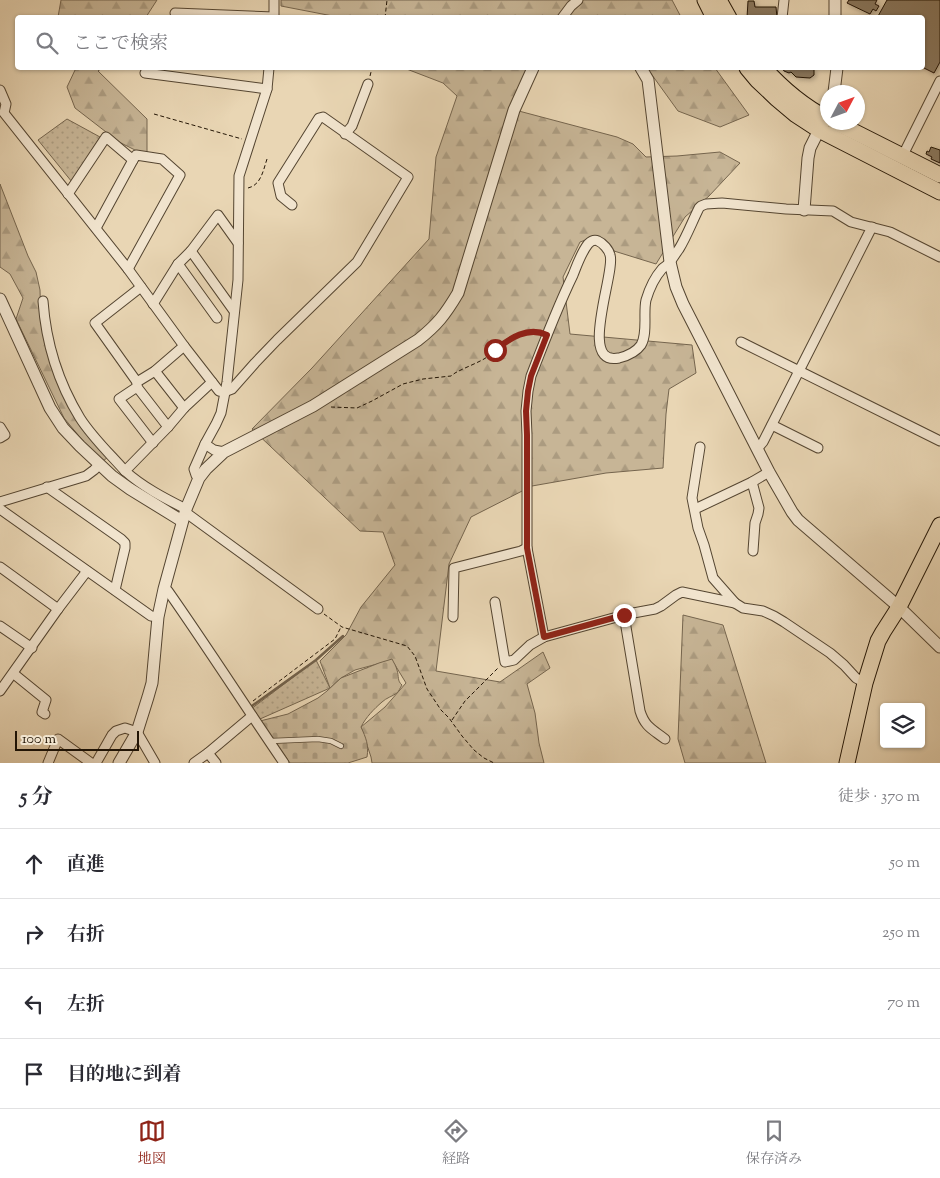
<!DOCTYPE html>
<html lang="ja">
<meta charset="utf-8">
<style>
:root{--surface:#fff;--page:#f7f7f7;--text:#2b2b33;--muted:#7c7c81;--line:#e1e1e2;--accent:#8f2418}
body{margin:0;font-family:"Sorts Mill Goudy","Noto Serif JP",serif;background:var(--page);color:var(--text)}
.controls{position:absolute;right:15px;bottom:15px;display:grid;overflow:hidden;border-radius:5px;box-shadow:0 1px 4px #0004}
.controls button{width:45px;height:45px;display:grid;place-items:center;padding:0;border:0;border-bottom:1px solid var(--line);background:var(--surface);color:var(--text);font:25px sans-serif}
.compass{position:absolute;left:820px;top:85px;width:45px;height:45px;border-radius:50%;background:var(--surface);box-shadow:0 1px 4px #0004;rotate:49deg}
.scale{position:absolute;left:15px;bottom:12px;width:124px;box-sizing:border-box;padding-left:5px;border:2px solid #231505;border-top:0;font-size:14px;line-height:18px;white-space:nowrap;color:#231505;-webkit-text-stroke:4px #f1e4ce;paint-order:stroke}
.stop{position:absolute;width:15px;height:15px;margin:-11px;border:4px solid #8f2418;border-radius:50%;background:#fff}
.stop.end{background:#8f2418;border-color:#fff;box-shadow:0 1px 5px #0008}
.list{margin:0;padding:0;list-style:none}
h2{display:flex;justify-content:space-between;align-items:center;height:65px;margin:0;padding:0 20px;font-size:21px}
h2 small{font-size:16px;font-weight:400;color:var(--muted)}
.list li{display:grid;grid-template-columns:32px 1fr auto;gap:15px;align-items:center;box-sizing:border-box;height:70px;padding:0 20px;border-top:1px solid var(--line)}
.list b{display:block;font-size:19px;white-space:nowrap}
.list em{font-size:16px;font-style:normal;color:var(--muted)}
.icon{flex:none;width:28px;height:28px;fill:none;stroke:currentColor;stroke-width:2;stroke-linecap:round;stroke-linejoin:round}
.map{position:relative;flex:none;width:940px;height:763px;overflow:hidden}
.search{position:absolute;background:var(--surface);box-shadow:0 1px 4px #0004;left:15px;right:15px;top:15px;height:55px;display:flex;align-items:center;gap:12px;box-sizing:border-box;padding:0 18px;border-radius:5px;color:var(--muted);font-size:19px}
.sheet{height:345px;background:var(--surface)}
nav{display:flex;justify-content:space-around;align-items:center;box-sizing:border-box;height:70px;border-top:1px solid var(--line);background:var(--surface);font-size:14px;color:var(--muted)}
nav a{display:grid;justify-items:center;gap:2px}
nav .on{color:var(--accent)}
.map>svg:first-child{display:block}
</style>
<div class="map">
<svg width="940" height="763" viewBox="0 0 940 763">
<defs>
<pattern id="green-dots" width="8" height="8" patternUnits="userSpaceOnUse" patternTransform="scale(1.25)"><rect width="8" height="8" fill="#c7b596"/><path d="M2 2h.1M6 6h.1" fill="none" stroke="#ab9b80" stroke-width="1.8" stroke-linecap="round"/></pattern>
<pattern id="forest-firs" width="22" height="20" patternUnits="userSpaceOnUse" patternTransform="scale(1.25)"><rect width="22" height="20" fill="#c7b596"/><path d="M5 1l3.5 6h-7zM16 11l3.5 6h-7z" fill="#ab9b80"/></pattern>
<pattern id="cemetery-stones" width="16" height="16" patternUnits="userSpaceOnUse" patternTransform="scale(1.25)"><rect width="16" height="16" fill="#c7b596"/><path d="M2 7V4a2 2 0 0 1 4 0v3zM10 15v-3a2 2 0 0 1 4 0v3z" fill="#ab9b80"/></pattern>
<filter id="shadow"><feDropShadow dx="2" dy="2" stdDeviation="2.5" flood-color="#0004"/></filter>
</defs>
<rect width="100%" height="100%" fill="#e9d6b4"/>
<filter id="stains"><feTurbulence type="fractalNoise" baseFrequency=".004" numOctaves="4"/><feColorMatrix values="0 0 0 0 .2 0 0 0 0 .09 0 0 0 0 .02 0 0 0 .5 -.17"/></filter>
<radialGradient id="worn" r=".72"><stop offset=".6" stop-color="#630" stop-opacity="0"/><stop offset="1" stop-color="#630" stop-opacity=".3"/></radialGradient>
<!-- green -->
<g fill="url(#green-dots)" stroke="#75654e">
<polygon points="67,119 100,137 72,182 38,140"/>
<polygon points="316,660 330,688 260,719 251,709"/>
</g>
<!-- forest -->
<g fill="url(#forest-firs)" stroke="#75654e">
<polygon points="61,0 157,0 146,17 58,17"/>
<polygon points="281,0 672,0 681,17 343,18 281,6"/>
<polygon points="76,68 102,68 98,71 147,119 147,156 119,142 75,108 67,87"/>
<polygon points="404,68 530,68 515,110 617,137 633,144 646,157 677,156 720,152 740,163 709,196 685,217 656,264 614,251 604,240 594,237 580,242 563,277 570,334 692,345 696,373 669,389 666,414 663,468 606,473 532,486 471,517 449,564 436,671 500,682 543,652 550,668 527,684 535,713 539,743 544,763 372,763 371,757 361,727 385,707 406,683 392,660 355,670 341,678 330,688 320,661 346,635 361,607 395,565 383,532 360,531 252,429 312,368 429,239 436,157 457,96 443,83"/>
<polygon points="647,68 715,68 749,115 720,127 678,111"/>
<polygon points="0,184 28,256 36,272 40,290 41,323 52,364 108,457 103,461 93,453 64,418 16,319 23,298 10,274 0,267"/>
<polygon points="683,615 723,625 766,763 685,763 678,739"/>
</g>
<!-- cemetery -->
<path fill="url(#cemetery-stones)" stroke="#75654e" d="M392,659C394,663 396,666 397,670C399,676 397,681 402,685C400,688 399,691 397,693C393,696 386,698 382,702C374,709 366,717 361,727C366,738 369,745 367,757L348,763H290L260,721L288,714L318,698L327,691L341,678L379,663Z"/>
<g fill="none" stroke-linecap="round" stroke-linejoin="round">
<!-- stream -->
<polyline stroke="#72614a" stroke-width="2.5" points="249,708 316,660 343,636"/>
</g>
<!-- building -->
<g fill="#8a7960" stroke="#231505" filter="url(#shadow)">
<polygon points="849,0 877,0 875,4 879,6 876,11 873,9 870,14 847,3"/>
<polygon points="887,0 940,0 940,62 934,73 922,67 922,18 877,18"/>
<polygon points="748,1 754,1 755,7 776,7 777,18 747,18"/>
<polygon points="782,68 807,68 808,69 814,69 814,75 810,78 796,77 791,72 789,73 784,71"/>
<polygon points="931,147 940,150 940,163 931,159 932,157 926,154 927,151 929,152"/>
</g>
<g fill="none" stroke-linecap="round" stroke-linejoin="round">
<defs>
<polyline id="service" points="271,741 318,739 331,741 341,746"/>
<g id="minor">
<polyline points="175,13 274,17"/>
<polyline points="274,18 274,0"/>
<polyline points="562,18 571,6 578,0"/>
<polyline points="782,18 784,0"/>
<polyline points="145,73 267,89"/>
<polyline points="0,90 6,104 4,113 128,269 184,346 219,391 224,392 232,389 255,363 277,340 357,262 408,177 323,117 319,118 278,183 281,196 292,205"/>
<polyline points="345,134 352,126 368,84"/>
<polyline points="902,157 940,81"/>
<polyline points="68,194 106,137 133,160 136,155 162,159 180,175 128,269"/>
<polyline points="96,228 133,160"/>
<polyline points="191,251 234,311"/>
<polyline points="178,264 217,318"/>
<path d="M43,301C46,343 58,382 80,418C92,437 110,454 125,471"/>
<polyline points="153,304 178,264 191,251 218,215 238,243"/>
<polyline points="741,342 940,441"/>
<polyline points="155,371 184,408"/>
<polyline points="137,382 95,323 141,287"/>
<polyline points="137,387 168,427"/>
<polyline points="772,425 818,448"/>
<polyline points="0,427 5,435 0,438"/>
<polyline points="153,443 119,399 137,387 137,382 155,371 184,346"/>
<polyline points="205,444 214,450 224,452"/>
<polyline points="700,447 692,498 698,528 704,545 713,578 735,603 743,608 763,611 774,616 784,622 830,653 844,665 856,678 865,683"/>
<polyline points="757,449 763,442 872,227"/>
<polyline points="199,478 196,475 194,469 205,444 216,424 221,413 227,382 238,280 239,176 267,89 269,68"/>
<polyline points="752,482 759,508 758,514 755,523 753,551"/>
<polyline points="47,487 121,539 125,543 125,548 115,590"/>
<polyline points="0,502 86,476 94,470 99,465"/>
<polyline points="0,509 151,616 158,617"/>
<path d="M186,509C164,498 143,487 125,471L168,427L184,408L212,382"/>
<polyline points="695,509 752,482 769,472"/>
<polyline points="185,512 318,609"/>
<polyline points="0,567 58,609"/>
<path d="M164,589L168,591C208,648 245,706 284,763"/>
<polyline points="495,602 505,662 514,660 530,645 544,637 628,614 655,609 661,606 676,595 682,592 735,603"/>
<path d="M624,615L640,711C645,727 652,729 665,739"/>
<polyline points="453,617 454,568 521,551 527,548"/>
<polyline points="0,626 32,648"/>
<path d="M544,637L527,548V435L526,411L528,391L531,376C544,342 557,308 573,275C577,265 581,253 588,244C591,241 594,239 598,241C603,243 609,250 610,255C616,272 577,367 619,358C627,356 636,352 641,345C648,333 643,313 646,300C649,290 655,277 662,269C664,267 668,265 670,262C673,258 676,253 679,249C687,236 692,222 699,208L701,206L706,204L722,203L786,209L833,211L851,222L890,232L940,257"/>
<polyline points="14,674 46,700 42,712 45,714"/>
<polyline points="0,691 58,609 87,571"/>
<polyline points="208,753 216,763"/>
<polyline points="48,763 58,739 91,763"/>
<polyline points="96,763 112,735 116,731 125,728 137,732 155,763"/>
<polyline points="194,763 208,753 252,716"/>
</g>
<g id="tertiary">
<polyline points="835,0 835,18"/>
<polyline points="641,68 648,80 670,262 676,287 683,304 769,472 792,512 798,520 899,607 940,647"/>
<polyline points="834,92 837,68"/>
<polyline points="804,210 808,158 810,148 819,130 828,107"/>
<polyline points="0,299 50,408 63,428 80,446 112,476 130,489 182,521"/>
<path d="M119,763L137,732L148,697L152,683L158,617L164,589L186,509L199,478L206,469L224,452L313,406L418,340C437,325 445,315 458,293L514,110L533,68"/>
</g>
<g id="trunk">
<polyline points="705,0 714,18"/>
<polyline points="719,0 729,18"/>
<polyline points="747,68 757,80 777,99 796,115 819,130 940,192"/>
<path d="M764,68C782,88 803,106 828,119"/>
<polyline points="835,122 940,175"/>
<polyline points="847,763 865,683 878,641 883,632 899,607 940,525"/>
</g>
</defs>
<!-- service casing -->
<use href="#service" stroke="#544531" stroke-width="6"/>
<!-- minor casing -->
<use href="#minor" stroke="#544531" stroke-width="11"/>
<!-- tertiary casing -->
<use href="#tertiary" stroke="#544531" stroke-width="13"/>
<!-- trunk casing -->
<use href="#trunk" stroke="#231505" stroke-width="17"/>
<!-- path -->
<g stroke="#231505" stroke-width="1" stroke-dasharray="4 2.5" stroke-linecap="butt">
<polyline points="385,18 387,0"/>
<polyline points="370,76 372,68"/>
<polyline points="154,114 242,139"/>
<path d="M248,188C261,185 263,171 267,159"/>
<path d="M331,407L357,408L372,401L403,384L423,379L451,376L455,373C464,368 475,364 484,359C502,348 514,328 540,332"/>
<polyline points="324,614 342,627 407,646 415,656 427,689 441,710 449,718 462,736 474,750 484,758 494,763"/>
<polyline points="253,701 335,639 341,627"/>
<polyline points="452,720 465,701 499,667"/>
</g>
<!-- service -->
<use href="#service" stroke="#f1e4ce" stroke-width="4.5"/>
<!-- minor -->
<use href="#minor" stroke="#f1e4ce" stroke-width="9"/>
<!-- tertiary -->
<use href="#tertiary" stroke="#f1e4ce" stroke-width="11"/>
<!-- trunk -->
<use href="#trunk" stroke="#e9d6b4" stroke-width="15"/>
</g>
<g fill="none" stroke-linecap="round" stroke-linejoin="round">
<!-- route -->
<path stroke="#8f2418" stroke-width="6" d="M495,350C510,338 528,326 547,335L531,376L528,391L526,411L527,435V548L544,637L624,615"/>
</g>
<rect width="100%" height="100%" filter="url(#stains)"/>
<rect width="100%" height="100%" fill="url(#worn)"/>
</svg>
<div class="controls">
<button><svg class="icon" aria-label="layers" viewBox="0 0 24 24"><path d="M12 4l9 5-9 5-9-5zM3 14l9 5 9-5"/></svg></button>
</div>
<svg class="compass" viewBox="-18 -18 36 36"><path d="M0-13l5 13h-10z" fill="#e53935"/><path d="M0 13l5-13h-10z" fill="#7c7c81"/></svg>
<div class="scale">100 m</div>
<div class="stop" style="left:495px;top:350px"></div>
<div class="stop end" style="left:624px;top:615px"></div>
<div class="search"><svg class="icon" aria-label="search" viewBox="0 0 24 24"><circle cx="10" cy="10" r="6"/><path d="M15 15l6 6"/></svg>ここで検索</div>
</div>
<section class="sheet">
<h2>5 分<small>徒歩 · 370 m</small></h2>
<ul class="list">
<li><svg class="icon" aria-label="ahead" viewBox="0 0 24 24"><path d="M12 20V5M6 11l6-6 6 6"/></svg><div><b>直進</b></div><em>50 m</em></li>
<li><svg class="icon" aria-label="right" viewBox="0 0 24 24"><path d="M7 20v-9h11M14 6l5 5-5 5"/></svg><div><b>右折</b></div><em>250 m</em></li>
<li><svg class="icon" aria-label="left" viewBox="0 0 24 24"><path d="M17 20v-9H6M10 6l-5 5 5 5"/></svg><div><b>左折</b></div><em>70 m</em></li>
<li><svg class="icon" aria-label="arrive" viewBox="0 0 24 24"><path d="M6 21V4h12l-3 4 3 4H6"/></svg><div><b>目的地に到着</b></div></li>
</ul>
</section>
<nav>
<a class="on"><svg class="icon" aria-label="map" viewBox="0 0 24 24"><path d="M3 6l6-2 6 2 6-2v14l-6 2-6-2-6 2zM9 4v14M15 6v14"/></svg>地図</a>
<a><svg class="icon" aria-label="directions" viewBox="0 0 24 24"><path d="M12 3l9 9-9 9-9-9zM9 14v-3h6M13 9l2 2-2 2"/></svg>経路</a>
<a><svg class="icon" aria-label="saved" viewBox="0 0 24 24"><path d="M7 4h10v16l-5-4-5 4z"/></svg>保存済み</a>
</nav>
